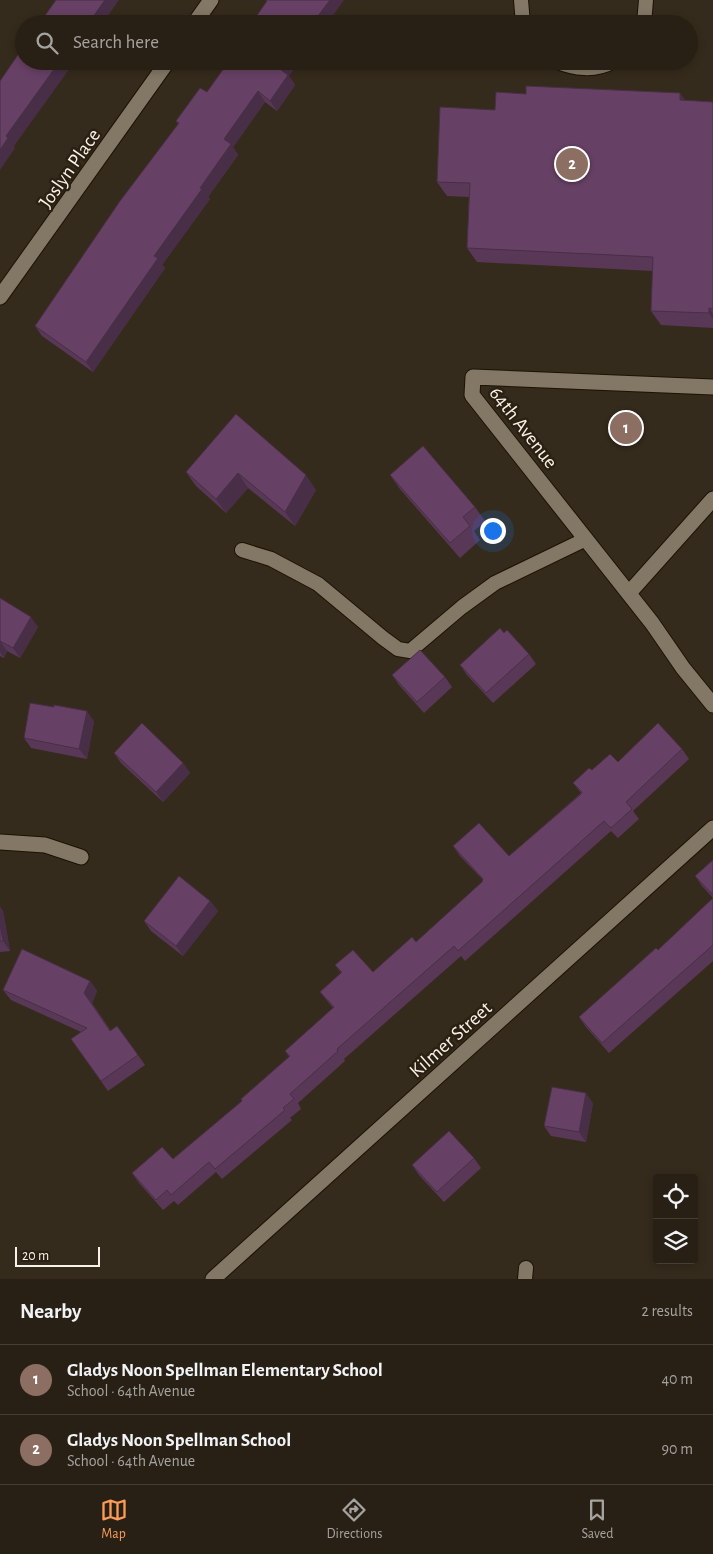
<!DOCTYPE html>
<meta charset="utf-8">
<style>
:root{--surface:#282015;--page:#342d22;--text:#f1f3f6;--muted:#a5a3a0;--line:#443e34;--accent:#fd9c56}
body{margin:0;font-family:"Alegreya Sans",sans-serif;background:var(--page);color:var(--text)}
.controls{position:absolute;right:15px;bottom:15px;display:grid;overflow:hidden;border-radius:5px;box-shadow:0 2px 8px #0003}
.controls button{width:45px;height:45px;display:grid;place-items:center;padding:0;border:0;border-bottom:1px solid var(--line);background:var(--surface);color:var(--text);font:25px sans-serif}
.scale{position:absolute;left:15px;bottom:12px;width:85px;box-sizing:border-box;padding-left:5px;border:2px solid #f8f2e8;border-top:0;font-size:14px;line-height:18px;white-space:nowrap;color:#f8f2e8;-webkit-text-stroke:4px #2b2112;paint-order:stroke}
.you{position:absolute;left:492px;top:530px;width:18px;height:18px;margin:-12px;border:4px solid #fff;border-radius:50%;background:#1a73e8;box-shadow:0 0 0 8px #1a73e833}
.badge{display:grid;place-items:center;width:32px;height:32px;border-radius:50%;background:var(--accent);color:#fff;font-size:16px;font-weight:700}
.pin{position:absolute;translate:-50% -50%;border:2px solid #fff;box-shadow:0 1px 5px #0006}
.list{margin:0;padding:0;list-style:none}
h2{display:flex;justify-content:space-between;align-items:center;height:65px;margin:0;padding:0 20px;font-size:21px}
h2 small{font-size:16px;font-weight:400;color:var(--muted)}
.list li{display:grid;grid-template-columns:32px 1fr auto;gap:15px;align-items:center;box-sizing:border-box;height:70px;padding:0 20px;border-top:1px solid var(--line)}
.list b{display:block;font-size:19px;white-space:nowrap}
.list p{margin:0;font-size:16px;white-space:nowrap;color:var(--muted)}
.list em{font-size:16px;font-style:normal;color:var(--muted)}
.icon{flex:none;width:28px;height:28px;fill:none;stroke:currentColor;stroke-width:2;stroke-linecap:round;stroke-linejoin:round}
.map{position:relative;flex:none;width:713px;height:1279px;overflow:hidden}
.search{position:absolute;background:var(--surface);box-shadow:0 2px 8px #0003;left:15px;right:15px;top:15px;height:55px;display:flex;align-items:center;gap:12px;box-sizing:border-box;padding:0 18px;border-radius:28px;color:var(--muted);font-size:19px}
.sheet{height:205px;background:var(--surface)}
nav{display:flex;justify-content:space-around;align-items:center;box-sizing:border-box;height:70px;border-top:1px solid var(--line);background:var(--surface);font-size:14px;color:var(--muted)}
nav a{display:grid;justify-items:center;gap:2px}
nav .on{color:var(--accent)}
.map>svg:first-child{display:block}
</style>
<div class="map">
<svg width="713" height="1279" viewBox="0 0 713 1279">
<rect width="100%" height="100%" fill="#352b1c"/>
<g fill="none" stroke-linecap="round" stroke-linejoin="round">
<defs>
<g id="lane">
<polyline points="521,0 523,24"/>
<polyline points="644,24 646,0"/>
<path d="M555,61C575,69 594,72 614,61"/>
<polyline points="242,550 271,559 318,584 383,638 398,649 410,651 462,607 495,583 586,539"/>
<polyline points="525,1279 526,1268"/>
</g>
<g id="street">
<polyline points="194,24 211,0"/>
<polyline points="0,297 168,61"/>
<polyline points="713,387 473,377 472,395 652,623 683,668 713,705"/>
<polyline points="629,593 713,499"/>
<polyline points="0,842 45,845 81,857"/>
<polyline points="213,1279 713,828"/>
</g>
</defs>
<!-- lane casing -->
<use href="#lane" stroke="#1c1305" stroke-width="16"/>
<!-- street casing -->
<use href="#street" stroke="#1c1305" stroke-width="17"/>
<!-- lane -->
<use href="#lane" stroke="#837866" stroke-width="14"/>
<!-- street -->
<use href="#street" stroke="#837866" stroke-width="15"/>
</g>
<!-- wall -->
<g fill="#593857">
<polygon points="289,76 295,85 277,111 265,102 233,147 238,155 208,197 210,199 162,265 165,268 93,372 42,336 35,326 178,124 176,121 207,92"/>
<polygon points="685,100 713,102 713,328 661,325 651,311 653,271 477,262 467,248 469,197 447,196 437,182 495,110"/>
<polygon points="236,414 316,490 295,526 248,488 226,513 196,486 186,472"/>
<polygon points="390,475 475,507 485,521 474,531 480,540 460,558 400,489"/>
<polygon points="0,598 38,627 20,658 7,651 4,658 0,656"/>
<polygon points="529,654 536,664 493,703 467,675 460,665"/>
<polygon points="392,675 445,677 452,687 424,713 399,685"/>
<polygon points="94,721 87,759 31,748 24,738"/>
<polygon points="682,749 689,759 633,811 639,819 618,838 611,831 465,961 461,956 344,1059 345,1061 298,1103 301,1109 290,1118 292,1120 222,1179 216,1172 178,1205 174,1201 163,1210 139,1183 132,1173 173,1159 242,1101 289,1057 285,1051 333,1008 320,992 341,973 335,965 373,972 416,942 482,882 483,880 460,856 453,846 509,856 581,793 573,783 592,770 618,762"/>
<polygon points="114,753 183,763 190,773 163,802 121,763"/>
<polygon points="713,860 713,898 702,886 695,876"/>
<polygon points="713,898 713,961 609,1053 586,1027 579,1017 658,950"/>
<polygon points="210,901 218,911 183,956 151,931 144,921"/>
<polygon points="0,907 3,911 10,951 0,952"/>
<polygon points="90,981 97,991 92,1003 111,1031 138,1055 145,1065 108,1091 71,1039 81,1032 11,1000 3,990"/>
<polygon points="593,1103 586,1142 551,1136 544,1126"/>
<polygon points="474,1158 481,1168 444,1202 419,1175 412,1165"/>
</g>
<!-- shaded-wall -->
<g fill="#482e47">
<polygon points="105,0 119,0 102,24 88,24"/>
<polygon points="330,0 344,0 327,24 312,24"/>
<polygon points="60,61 75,61 14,146 15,148 0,170 0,150 6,136"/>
<polygon points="285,61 300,61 289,76 295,85 277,111 270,101 280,69"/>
<polygon points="258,91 265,102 233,147 238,155 208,197 210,199 162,265 165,268 93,372 86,362 154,256 200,188 224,139"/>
<polygon points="680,93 690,107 680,100"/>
<polygon points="709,308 713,314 713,319 709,313"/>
<polygon points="238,473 248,488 226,513 216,499"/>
<polygon points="306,475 316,490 295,526 285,512"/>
<polygon points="31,617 38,627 20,658 13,648"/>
<polygon points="0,641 7,651 4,658 0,652"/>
<polygon points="87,711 94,721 87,759 79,749"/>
<polygon points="183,763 190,773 163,802 156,792"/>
<polygon points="210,901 218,911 183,956 176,946"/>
<polygon points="0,907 3,911 10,951 3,941 0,924"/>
<polygon points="90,981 97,991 92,1003 84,993"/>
<polygon points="586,1093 593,1103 586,1142 579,1132"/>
</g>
<!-- building -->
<g fill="#674165" stroke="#482e47">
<polygon points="56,0 105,0 88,24 39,24"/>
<polygon points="266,0 330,0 312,24 251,24 267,1"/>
<polygon points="24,46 24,61 60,61 6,136 8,138 0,150 0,81"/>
<polygon points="229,61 285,61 280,69 288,75 270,101 258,91 224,139 231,144 200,188 202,189 154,256 158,258 86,362 35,326 120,201 179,123 176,121 200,88 207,92"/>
<polygon points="526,86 680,93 680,100 713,102 713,309 709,308 709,313 651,311 653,257 467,248 470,183 437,182 440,107 495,110 496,92 526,94"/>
<polygon points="236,414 306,475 285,512 238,473 216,499 186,472"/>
<polygon points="423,446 475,507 463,517 470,526 450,543 390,475"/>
<polygon points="0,598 31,617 13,648 0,641 0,642"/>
<polygon points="500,628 504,633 507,630 529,654 486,693 460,665"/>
<polygon points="420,650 445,677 417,702 392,675"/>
<polygon points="30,703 54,707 54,705 87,711 79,749 24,738"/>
<polygon points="142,723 183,763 156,792 114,753"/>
<polygon points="658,723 682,749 626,802 632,809 611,828 604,821 458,951 454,946 337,1049 338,1051 290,1094 294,1099 283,1108 285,1110 215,1169 209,1162 171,1195 167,1190 156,1200 132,1173 162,1147 173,1159 242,1101 241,1099 290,1056 285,1051 334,1007 320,992 342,972 335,965 353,950 373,972 412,937 416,942 482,882 483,879 453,846 479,823 509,856 580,795 582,792 573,783 589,768 592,770 610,754 618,762"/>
<polygon points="713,860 713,895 695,876"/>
<polygon points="179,876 210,901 176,946 144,921"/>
<polygon points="713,898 713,945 602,1043 579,1017 656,948 658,950"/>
<polygon points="0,924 3,941 0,941"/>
<polygon points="22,949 90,981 84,993 110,1031 117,1026 138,1055 101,1081 71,1039 87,1028 3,990"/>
<polygon points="552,1087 586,1093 579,1132 544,1126"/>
<polygon points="449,1131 474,1158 437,1192 412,1165"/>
</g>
<g text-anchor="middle" stroke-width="5" stroke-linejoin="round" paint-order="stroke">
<!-- street labels -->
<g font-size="20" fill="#f8f2e8" stroke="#2b2112">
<text transform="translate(69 168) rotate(-55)" y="7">Joslyn Place</text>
<text transform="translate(524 427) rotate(52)" y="7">64th Avenue</text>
<text transform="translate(450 1039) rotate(-42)" y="7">Kilmer Street</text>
</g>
</g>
</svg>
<div class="controls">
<button><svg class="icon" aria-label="locate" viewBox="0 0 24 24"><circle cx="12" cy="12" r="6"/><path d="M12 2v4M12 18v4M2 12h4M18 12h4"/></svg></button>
<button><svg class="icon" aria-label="layers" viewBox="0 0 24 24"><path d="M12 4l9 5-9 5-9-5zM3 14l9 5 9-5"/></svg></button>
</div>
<div class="scale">20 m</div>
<div class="you"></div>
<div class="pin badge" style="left:626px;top:428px;background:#8d6e63">1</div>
<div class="pin badge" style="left:572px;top:164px;background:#8d6e63">2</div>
<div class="search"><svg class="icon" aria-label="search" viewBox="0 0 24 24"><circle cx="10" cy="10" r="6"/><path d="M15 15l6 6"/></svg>Search here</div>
</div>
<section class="sheet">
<h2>Nearby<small>2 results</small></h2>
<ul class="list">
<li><span class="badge" style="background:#8d6e63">1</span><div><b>Gladys Noon Spellman Elementary School</b><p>School · 64th Avenue</p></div><em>40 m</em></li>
<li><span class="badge" style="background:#8d6e63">2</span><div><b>Gladys Noon Spellman School</b><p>School · 64th Avenue</p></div><em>90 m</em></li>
</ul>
</section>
<nav>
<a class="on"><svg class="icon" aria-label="map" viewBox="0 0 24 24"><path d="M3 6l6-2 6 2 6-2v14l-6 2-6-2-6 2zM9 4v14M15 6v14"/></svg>Map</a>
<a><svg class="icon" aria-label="directions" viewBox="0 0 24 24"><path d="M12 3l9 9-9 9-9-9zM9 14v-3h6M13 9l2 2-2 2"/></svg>Directions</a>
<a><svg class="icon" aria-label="saved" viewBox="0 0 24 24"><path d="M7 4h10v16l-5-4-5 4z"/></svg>Saved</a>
</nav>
